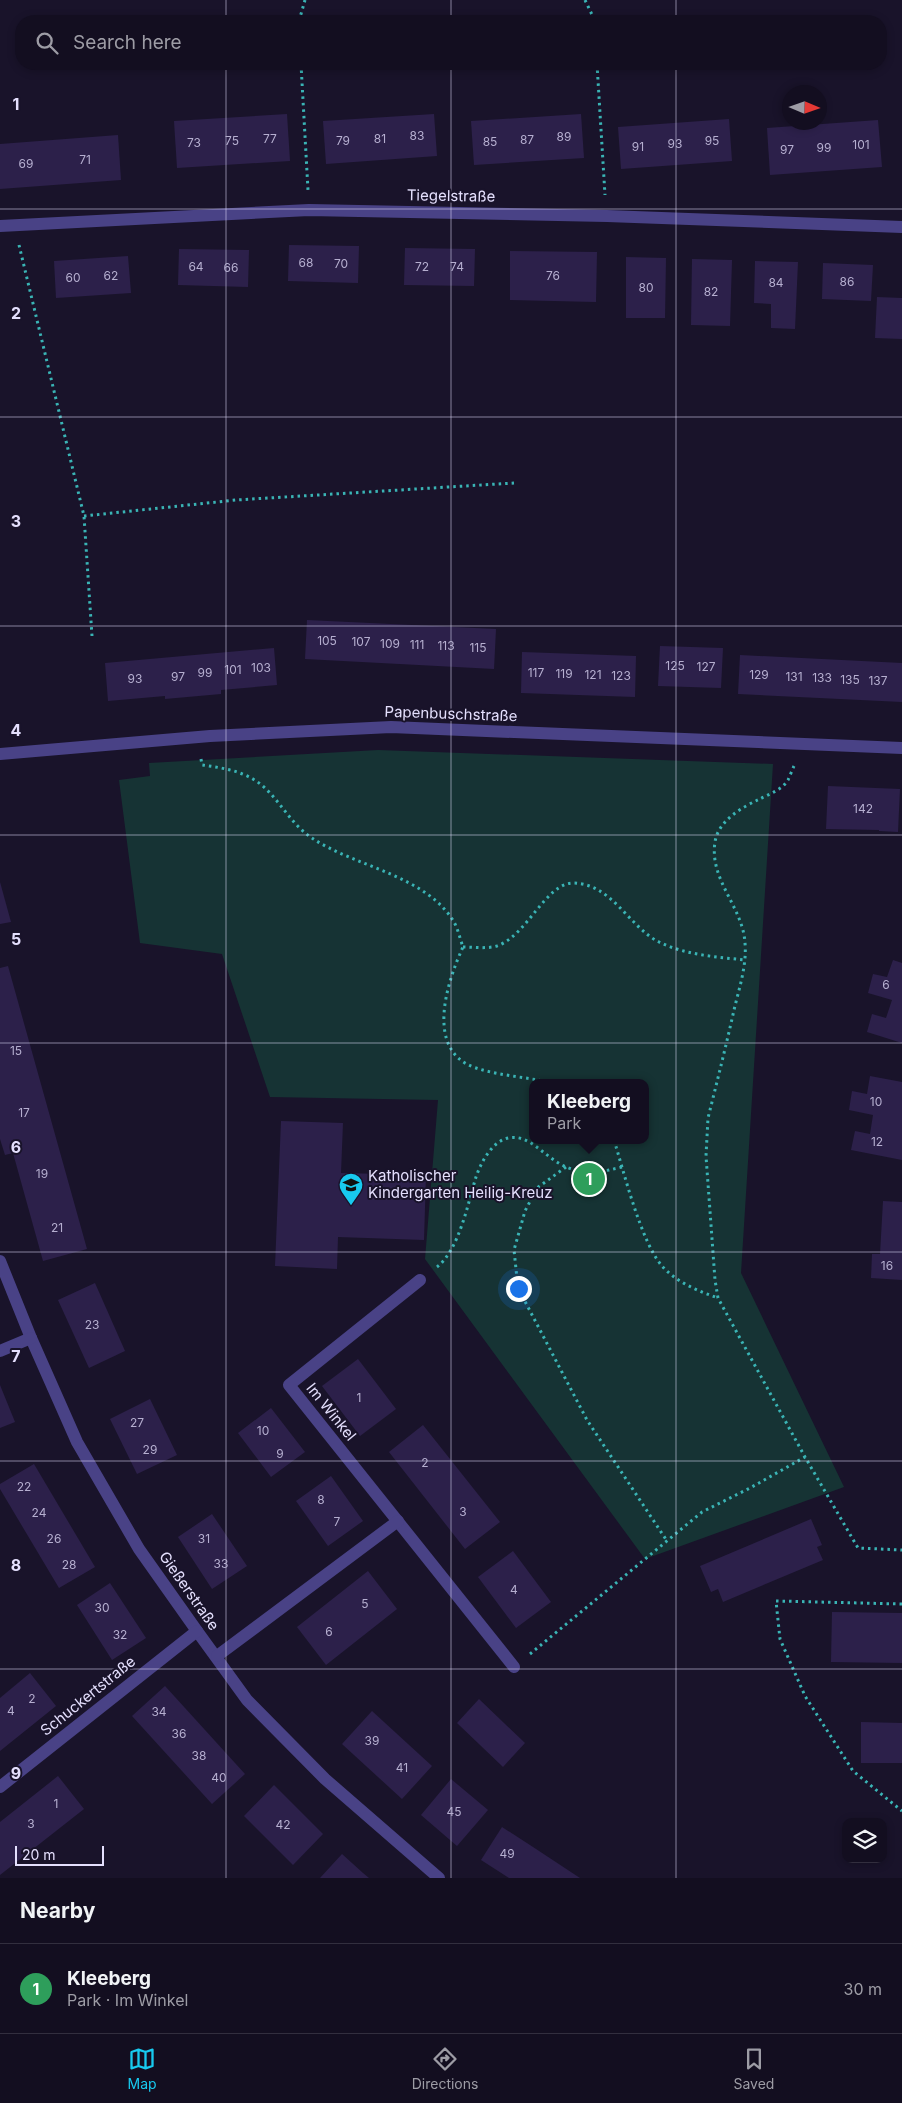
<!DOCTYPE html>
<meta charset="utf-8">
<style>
:root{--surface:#130e20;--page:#201c2d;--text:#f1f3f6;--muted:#9d9ca5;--line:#322e3e;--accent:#18caef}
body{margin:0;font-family:Inter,sans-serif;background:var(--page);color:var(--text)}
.controls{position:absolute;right:15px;bottom:15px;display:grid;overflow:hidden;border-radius:10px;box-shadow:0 2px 8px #0003}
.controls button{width:45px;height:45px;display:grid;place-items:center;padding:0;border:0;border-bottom:1px solid var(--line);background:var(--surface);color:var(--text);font:25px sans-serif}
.compass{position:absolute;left:782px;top:85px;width:45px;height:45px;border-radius:50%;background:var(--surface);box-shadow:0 2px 8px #0003;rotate:92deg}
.scale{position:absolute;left:15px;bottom:12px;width:89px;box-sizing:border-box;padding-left:5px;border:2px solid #e4dffd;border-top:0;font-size:14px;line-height:18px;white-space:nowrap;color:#e4dffd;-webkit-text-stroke:4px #19132a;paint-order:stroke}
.you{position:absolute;left:518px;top:1288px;width:18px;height:18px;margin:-12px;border:4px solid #fff;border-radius:50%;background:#1a73e8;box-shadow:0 0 0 8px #1a73e833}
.badge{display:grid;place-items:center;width:32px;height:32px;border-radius:50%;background:var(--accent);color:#fff;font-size:16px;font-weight:700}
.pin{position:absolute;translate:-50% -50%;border:2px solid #fff;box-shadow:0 1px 5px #0006}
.popup{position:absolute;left:529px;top:1079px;width:120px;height:65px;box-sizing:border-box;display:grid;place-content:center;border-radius:10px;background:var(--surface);filter:drop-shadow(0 1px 4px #0005);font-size:16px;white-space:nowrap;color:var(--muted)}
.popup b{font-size:19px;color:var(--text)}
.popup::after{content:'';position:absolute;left:50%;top:100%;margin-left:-10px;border:10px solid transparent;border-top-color:var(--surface)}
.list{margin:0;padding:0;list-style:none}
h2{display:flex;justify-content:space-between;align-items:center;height:65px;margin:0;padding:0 20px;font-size:21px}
h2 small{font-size:16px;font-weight:400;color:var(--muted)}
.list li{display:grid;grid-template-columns:32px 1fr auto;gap:15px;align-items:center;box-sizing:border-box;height:90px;padding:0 20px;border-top:1px solid var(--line)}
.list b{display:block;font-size:19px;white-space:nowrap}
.list p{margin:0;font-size:16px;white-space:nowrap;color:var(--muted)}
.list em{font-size:16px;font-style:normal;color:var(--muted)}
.icon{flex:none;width:28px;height:28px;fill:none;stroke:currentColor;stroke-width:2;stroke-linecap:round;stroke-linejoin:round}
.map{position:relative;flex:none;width:902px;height:1878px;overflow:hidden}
.search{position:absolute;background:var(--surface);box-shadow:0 2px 8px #0003;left:15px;right:15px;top:15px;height:55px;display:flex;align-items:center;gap:12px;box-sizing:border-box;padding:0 18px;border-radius:20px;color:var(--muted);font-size:19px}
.sheet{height:155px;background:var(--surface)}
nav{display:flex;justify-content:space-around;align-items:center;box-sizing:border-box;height:70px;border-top:1px solid var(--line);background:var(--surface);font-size:14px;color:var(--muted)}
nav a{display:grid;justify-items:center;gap:2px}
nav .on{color:var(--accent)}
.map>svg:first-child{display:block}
</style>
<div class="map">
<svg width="902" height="1878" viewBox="0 0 902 1878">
<rect width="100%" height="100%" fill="#19132a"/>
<!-- green -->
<path fill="#163334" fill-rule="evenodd" d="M378,750L773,764L741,1273L844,1487L645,1559L425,1259L438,1100L270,1097L222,954L140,943L119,780L150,776L149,763ZM533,1083H645V1140H533Z"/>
<!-- building -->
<g fill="#2c204a">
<polygon points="287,114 290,161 177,168 174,121"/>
<polygon points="434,114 437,156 326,164 323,121"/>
<polygon points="581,114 584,158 474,165 471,121"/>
<polygon points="729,119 732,161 621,169 618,127"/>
<polygon points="878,120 882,167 770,175 767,128"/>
<polygon points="118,135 121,180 0,189 0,144"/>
<polygon points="289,245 359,246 358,283 288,281"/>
<polygon points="405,248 475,249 474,286 404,285"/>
<polygon points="179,249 249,250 248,287 178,285"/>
<polygon points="510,251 597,252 596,302 510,300"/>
<polygon points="128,256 131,293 56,298 54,261"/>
<polygon points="626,257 666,258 665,318 626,318"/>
<polygon points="692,259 732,260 730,326 691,325"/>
<polygon points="755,261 798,262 795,329 771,328 771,304 754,303"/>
<polygon points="823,263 873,265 871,301 822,299"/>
<polygon points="877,297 902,298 902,339 875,338"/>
<polygon points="307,620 496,629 494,669 305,659"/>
<polygon points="660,646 723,648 721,688 658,686"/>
<polygon points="274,648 277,685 221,690 221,694 165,699 165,696 108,701 105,663"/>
<polygon points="522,652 636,656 635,697 521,693"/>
<polygon points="740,655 902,663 902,702 738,694"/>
<polygon points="828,786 900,789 898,832 879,831 879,830 826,829"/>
<polygon points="0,882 11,922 0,924"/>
<polygon points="893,960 902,963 902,1043 867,1032 872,1014 886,1018 892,1000 868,993 873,974 887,977"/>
<polygon points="8,966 87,1249 43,1261 13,1153 5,1155 0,1139 0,968"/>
<polygon points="870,1076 902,1082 902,1160 851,1150 855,1131 870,1134 873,1115 849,1110 852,1091 867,1094"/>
<polygon points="281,1121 343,1123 341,1173 426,1175 424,1240 338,1237 337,1269 275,1266"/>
<polygon points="883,1201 902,1202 902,1280 871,1278 872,1254 880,1254"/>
<polygon points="95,1283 125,1351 89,1368 58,1300"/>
<polygon points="358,1359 396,1409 360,1436 322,1386"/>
<polygon points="0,1385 15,1422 0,1428"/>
<polygon points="150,1399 177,1455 137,1474 110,1419"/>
<polygon points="271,1408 305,1452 271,1477 238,1433"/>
<polygon points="423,1425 500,1522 465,1549 389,1452"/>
<polygon points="34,1464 95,1567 59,1588 0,1489 0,1484"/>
<polygon points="331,1476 363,1521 328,1546 296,1501"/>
<polygon points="212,1514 247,1566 212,1589 178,1537"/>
<polygon points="811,1519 822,1545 817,1547 823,1560 723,1602 718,1589 711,1592 700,1566"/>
<polygon points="513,1551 551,1602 516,1628 478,1577"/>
<polygon points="368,1571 397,1609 326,1665 297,1627"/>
<polygon points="110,1583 146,1638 112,1660 77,1605"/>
<polygon points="832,1612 902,1613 902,1663 831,1662"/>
<polygon points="30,1673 56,1706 0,1751 0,1698"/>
<polygon points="165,1686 245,1774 212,1804 132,1716"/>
<polygon points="479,1699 525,1743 503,1767 457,1723"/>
<polygon points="372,1711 432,1766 402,1799 342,1744"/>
<polygon points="861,1722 902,1723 902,1763 861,1763"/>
<polygon points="58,1776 84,1809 0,1875 0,1822"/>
<polygon points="451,1779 488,1810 457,1846 421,1815"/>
<polygon points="274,1785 323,1834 293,1865 244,1816"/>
<polygon points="502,1827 533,1847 580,1878 509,1878 481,1860"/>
<polygon points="342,1854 363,1873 369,1878 320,1878"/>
</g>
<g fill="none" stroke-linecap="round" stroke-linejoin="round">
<!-- path -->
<g stroke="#3ab4b5" stroke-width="3" stroke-dasharray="2.5 4" stroke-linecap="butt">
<polyline points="585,0 595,21"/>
<polyline points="299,21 305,0"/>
<polyline points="301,64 308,190"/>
<polyline points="597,64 605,195"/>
<polyline points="19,245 84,516 92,636"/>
<polyline points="84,516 236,500 514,483"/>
<path d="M201,759L202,765C225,768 248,772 265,788C282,804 292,825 312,838C355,867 426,875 454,922C458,929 460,939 463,947C447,982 424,1051 476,1068C500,1076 528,1077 552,1083"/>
<path d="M794,766C792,770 790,776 788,780C782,790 769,794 760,799C742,807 718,821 715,842C709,880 743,907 745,943C747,965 739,989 734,1010C726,1046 717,1082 708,1118L706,1156L715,1280L718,1298L805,1457L858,1548L902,1550"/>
<path d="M463,947C474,947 486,949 497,946C528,935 546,882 574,883C612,884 629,927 659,942C685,955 717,957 745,960"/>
<path d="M614,1140C624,1172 641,1242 662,1266C676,1282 698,1291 718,1298"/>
<polyline points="566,1167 537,1188 525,1211 514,1250 518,1288 587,1420 667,1541"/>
<path d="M437,1267C459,1250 468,1203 476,1177C484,1154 502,1125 531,1143C543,1151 553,1161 566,1167C586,1175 602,1172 622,1167"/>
<polyline points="902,1604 776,1601 780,1639 805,1696 853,1771 902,1811"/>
<polyline points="530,1654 702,1512 750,1488 805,1457"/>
</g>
<!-- minor -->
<g stroke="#494286" stroke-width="12">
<polyline points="0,226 309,210 607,216 902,227"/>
<polyline points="0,754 210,736 391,727 902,748"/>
<polyline points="0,1261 31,1338 77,1442 139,1549 197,1631 247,1700 325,1779 439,1878"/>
<polyline points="420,1280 289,1385 514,1667"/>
<polyline points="0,1351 31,1338"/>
<polyline points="217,1656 398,1521"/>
<polyline points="0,1787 197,1631"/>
</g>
</g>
<!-- grid -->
<path fill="none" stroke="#e4dffd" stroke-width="1" stroke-opacity="0.55" d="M226,0V21M451,0V21M676,0V21M226,64V1878M451,64V1878M676,64V1878M0,209H902M0,417H902M0,626H902M0,835H902M0,1043H902M0,1252H902M0,1461H902M0,1669H902"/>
<!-- icons -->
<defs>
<symbol id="school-pin" viewBox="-11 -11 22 30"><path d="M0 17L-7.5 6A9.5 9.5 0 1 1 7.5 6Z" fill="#18caef" stroke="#19132a"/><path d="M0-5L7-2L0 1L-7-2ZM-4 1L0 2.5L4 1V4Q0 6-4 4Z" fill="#111"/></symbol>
</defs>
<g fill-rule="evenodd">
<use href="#school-pin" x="337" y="1171" width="28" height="38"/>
</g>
<g text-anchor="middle" stroke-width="4" stroke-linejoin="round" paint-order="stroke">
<!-- number labels -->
<g font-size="12" fill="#b6afd0">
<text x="417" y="140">83</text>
<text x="564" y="141">89</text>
<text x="270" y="143">77</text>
<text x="380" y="143">81</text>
<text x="527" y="144">87</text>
<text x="232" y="145">75</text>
<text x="343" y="145">79</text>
<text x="712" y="145">95</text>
<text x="490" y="146">85</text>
<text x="194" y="147">73</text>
<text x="675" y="148">93</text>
<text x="861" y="149">101</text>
<text x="638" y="151">91</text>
<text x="824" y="152">99</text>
<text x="787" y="154">97</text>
<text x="85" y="164">71</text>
<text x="26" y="168">69</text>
<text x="306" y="267">68</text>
<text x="341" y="268">70</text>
<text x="196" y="271">64</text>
<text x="422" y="271">72</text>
<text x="457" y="271">74</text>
<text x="231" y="272">66</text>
<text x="111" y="280">62</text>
<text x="553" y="280">76</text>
<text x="73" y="282">60</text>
<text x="847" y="286">86</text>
<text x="776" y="287">84</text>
<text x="646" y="292">80</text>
<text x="711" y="296">82</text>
<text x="327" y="645">105</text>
<text x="361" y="646">107</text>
<text x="390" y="648">109</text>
<text x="417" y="649">111</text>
<text x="446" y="650">113</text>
<text x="478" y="652">115</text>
<text x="675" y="670">125</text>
<text x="706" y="671">127</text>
<text x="261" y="672">103</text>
<text x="233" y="674">101</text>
<text x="205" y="677">99</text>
<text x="536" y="677">117</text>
<text x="564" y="678">119</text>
<text x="593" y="679">121</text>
<text x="759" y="679">129</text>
<text x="621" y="680">123</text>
<text x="178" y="681">97</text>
<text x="794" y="681">131</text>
<text x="822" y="682">133</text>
<text x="135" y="683">93</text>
<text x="850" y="684">135</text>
<text x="878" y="685">137</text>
<text x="863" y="813">142</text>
<text x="886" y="989">6</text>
<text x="16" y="1055">15</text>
<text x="876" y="1106">10</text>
<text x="24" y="1117">17</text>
<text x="877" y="1146">12</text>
<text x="42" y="1178">19</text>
<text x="57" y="1232">21</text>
<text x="887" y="1270">16</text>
<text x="92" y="1329">23</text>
<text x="359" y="1402">1</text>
<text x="137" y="1427">27</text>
<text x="263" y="1435">10</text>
<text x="150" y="1454">29</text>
<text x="280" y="1458">9</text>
<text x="425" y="1467">2</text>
<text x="24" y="1491">22</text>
<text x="321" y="1504">8</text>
<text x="463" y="1516">3</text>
<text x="39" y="1517">24</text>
<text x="337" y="1526">7</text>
<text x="54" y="1543">26</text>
<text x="204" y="1543">31</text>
<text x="221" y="1568">33</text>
<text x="69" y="1569">28</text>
<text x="514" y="1594">4</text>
<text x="365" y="1608">5</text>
<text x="102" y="1612">30</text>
<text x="329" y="1636">6</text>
<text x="120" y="1639">32</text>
<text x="32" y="1703">2</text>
<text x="11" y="1715">4</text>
<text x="159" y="1716">34</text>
<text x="179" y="1738">36</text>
<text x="372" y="1745">39</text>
<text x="199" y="1760">38</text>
<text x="402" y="1772">41</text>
<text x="219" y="1782">40</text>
<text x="56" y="1808">1</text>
<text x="454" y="1816">45</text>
<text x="31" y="1828">3</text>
<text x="283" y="1829">42</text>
<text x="507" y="1858">49</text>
</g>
<!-- street labels -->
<g font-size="15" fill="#e4dffd" stroke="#19132a">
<text transform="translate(451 196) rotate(1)" y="5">Tiegelstraße</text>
<text transform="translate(451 714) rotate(2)" y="5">Papenbuschstraße</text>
<text transform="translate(331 1412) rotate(51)" y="5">Im Winkel</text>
<text transform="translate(189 1591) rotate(55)" y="5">Gießerstraße</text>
<text transform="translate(88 1696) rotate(-39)" y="5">Schuckertstraße</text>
</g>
<!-- poi labels -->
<g font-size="15" fill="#e4dffd" stroke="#19132a" text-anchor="start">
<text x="368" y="1181">Katholischer<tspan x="368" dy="17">Kindergarten Heilig-Kreuz</tspan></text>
</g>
</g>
<g font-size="16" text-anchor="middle" font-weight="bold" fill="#e4dffd" stroke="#19132a" stroke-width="4" stroke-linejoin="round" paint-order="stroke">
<text x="16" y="110">1</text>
<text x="16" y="319">2</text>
<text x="16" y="527">3</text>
<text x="16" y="736">4</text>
<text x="16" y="945">5</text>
<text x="16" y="1153">6</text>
<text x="16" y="1362">7</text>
<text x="16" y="1571">8</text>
<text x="16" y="1779">9</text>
</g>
</svg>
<div class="controls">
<button><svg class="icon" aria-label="layers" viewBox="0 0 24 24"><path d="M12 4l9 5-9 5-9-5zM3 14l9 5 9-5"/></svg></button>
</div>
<svg class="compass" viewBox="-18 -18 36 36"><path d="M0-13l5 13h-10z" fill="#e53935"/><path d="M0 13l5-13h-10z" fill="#9d9ca5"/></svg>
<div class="scale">20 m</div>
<div class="you"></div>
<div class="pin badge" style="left:589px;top:1179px;background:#2e9e5b">1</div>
<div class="popup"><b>Kleeberg</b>Park</div>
<div class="search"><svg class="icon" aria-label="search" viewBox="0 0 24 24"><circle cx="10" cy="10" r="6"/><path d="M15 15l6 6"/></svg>Search here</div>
</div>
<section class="sheet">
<h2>Nearby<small></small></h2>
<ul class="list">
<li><span class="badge" style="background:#2e9e5b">1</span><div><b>Kleeberg</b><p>Park · Im Winkel</p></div><em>30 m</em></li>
</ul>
</section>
<nav>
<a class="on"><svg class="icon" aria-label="map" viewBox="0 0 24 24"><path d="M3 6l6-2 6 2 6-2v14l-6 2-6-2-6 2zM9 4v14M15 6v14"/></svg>Map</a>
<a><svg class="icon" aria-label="directions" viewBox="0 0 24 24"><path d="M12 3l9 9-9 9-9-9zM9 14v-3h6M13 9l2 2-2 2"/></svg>Directions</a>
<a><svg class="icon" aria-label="saved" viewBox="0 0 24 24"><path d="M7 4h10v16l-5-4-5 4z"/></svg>Saved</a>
</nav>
